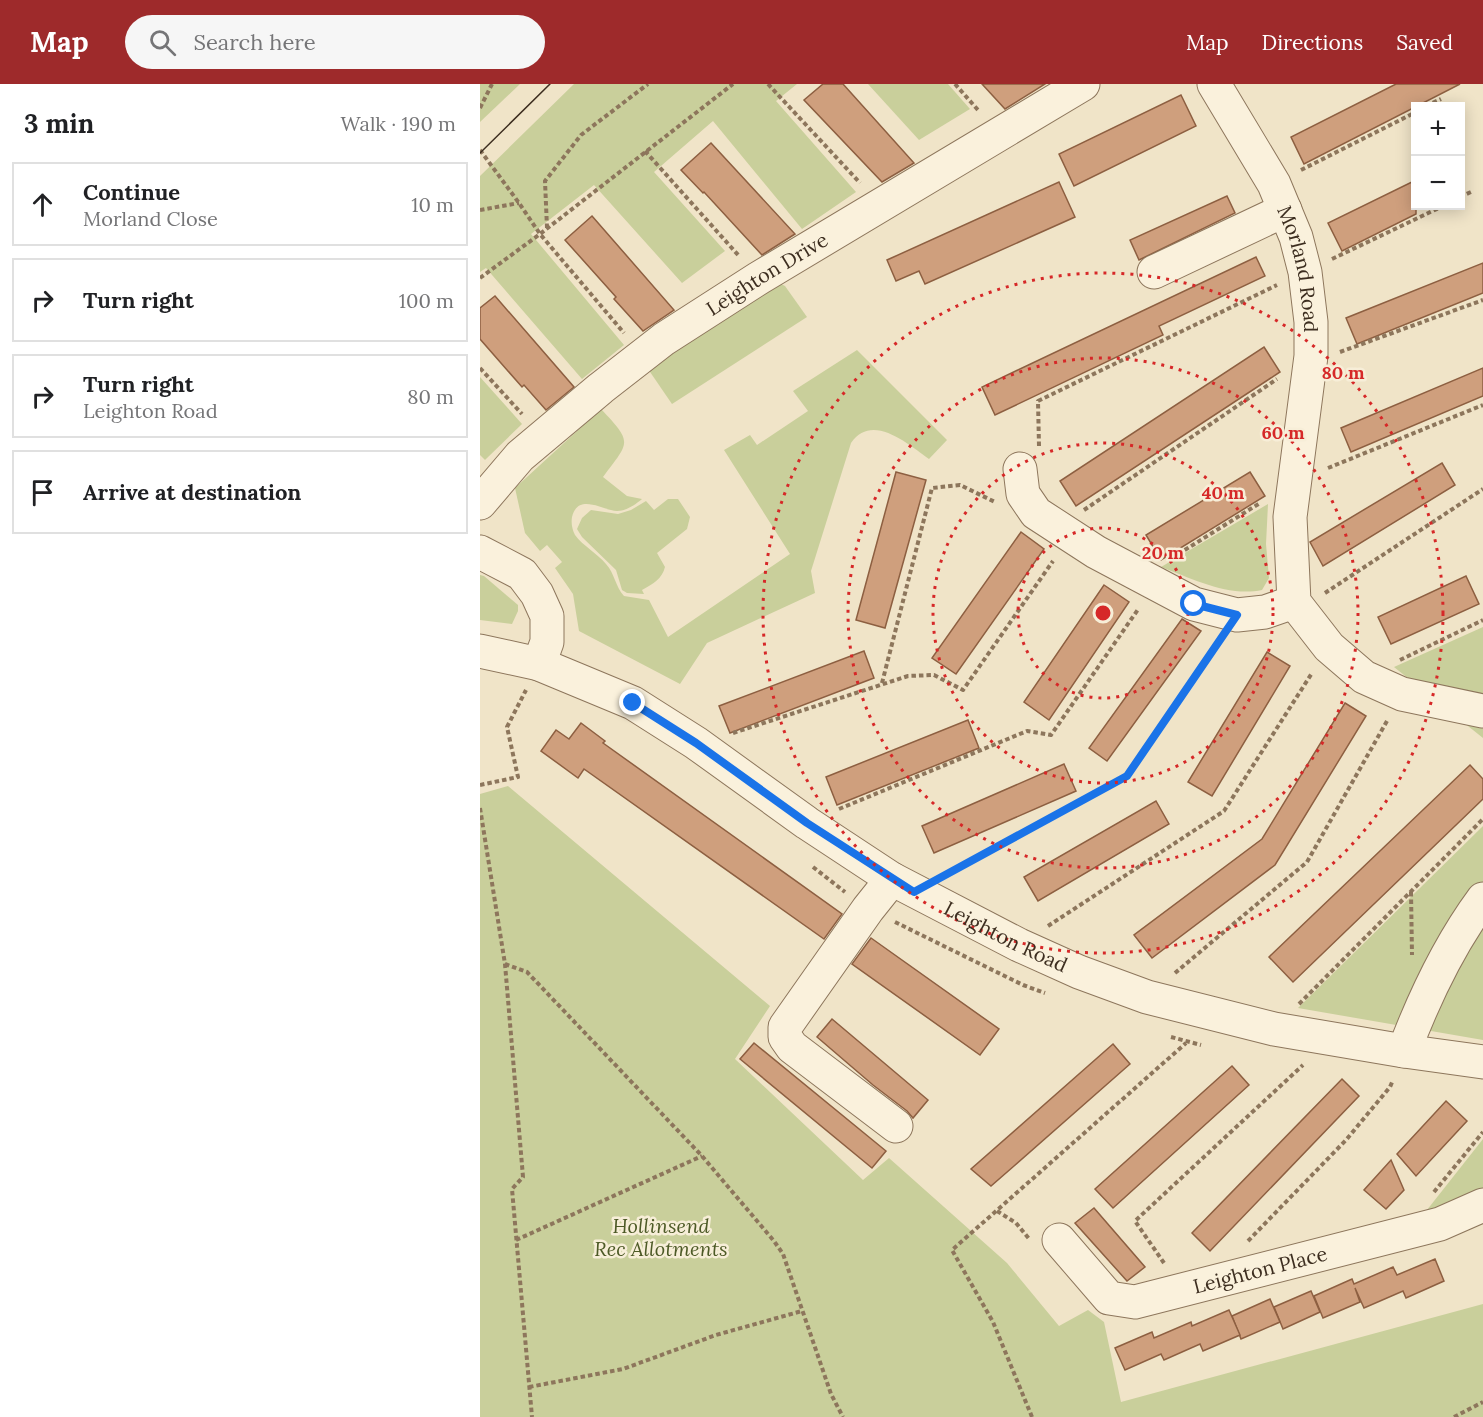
<!DOCTYPE html>
<meta charset="utf-8">
<style>
:root{--surface:#fff;--page:#f6f6f6;--text:#202124;--muted:#757577;--line:#e0e0e0;--accent:#9e2a2b}
body{margin:0;font-family:Lora,serif;background:var(--page);color:var(--text)}
.controls{position:absolute;right:18px;top:18px;display:grid;overflow:hidden;border-radius:0px;box-shadow:0 3px 15px #0003}
.controls button{width:54px;height:54px;display:grid;place-items:center;padding:0;border:0;border-bottom:2px solid var(--line);background:var(--surface);color:var(--text);font:30px sans-serif}
.stop{position:absolute;width:18px;height:18px;margin:-14px;border:4px solid #1a73e8;border-radius:50%;background:#fff}
.stop.end{background:#1a73e8;border-color:#fff;box-shadow:0 2px 6px #0008}
.list{margin:0;padding:0;list-style:none}
h2{display:flex;justify-content:space-between;align-items:center;height:78px;margin:0;padding:0 24px;font-size:26px}
h2 small{font-size:20px;font-weight:400;color:var(--muted)}
.list li{display:grid;grid-template-columns:39px 1fr auto;gap:18px;align-items:center;box-sizing:border-box;height:84px;margin:0 12px 12px;padding:0 12px;border:2px solid var(--line);border-radius:0px}
.list b{display:block;font-size:22px;white-space:nowrap}
.list p{margin:0;font-size:20px;white-space:nowrap;color:var(--muted)}
.list em{font-size:20px;font-style:normal;color:var(--muted)}
.icon{flex:none;width:33px;height:33px;fill:none;stroke:currentColor;stroke-width:2;stroke-linecap:round;stroke-linejoin:round}
.map{position:relative;flex:none;width:1003px;height:1333px;overflow:hidden}
header{display:flex;align-items:center;gap:36px;box-sizing:border-box;height:84px;padding:0 30px;background:var(--accent);color:#fff}
header strong{font-size:28px}
nav{display:flex;gap:33px;margin-inline-start:auto;font-size:21px}
.search{width:420px;height:54px;background:var(--page);display:flex;align-items:center;gap:15px;box-sizing:border-box;padding:0 21px;border-radius:33px;color:var(--muted);font-size:22px}
main{display:flex}
aside{flex:1;background:var(--surface)}
.map>svg:first-child{display:block}
</style>
<header>
<strong>Map</strong>
<div class="search"><svg class="icon" aria-label="search" viewBox="0 0 24 24"><circle cx="10" cy="10" r="6"/><path d="M15 15l6 6"/></svg>Search here</div>
<nav><a>Map</a><a>Directions</a><a>Saved</a></nav>
</header>
<main>
<aside>
<h2>3 min<small>Walk · 190 m</small></h2>
<ul class="list">
<li><svg class="icon" aria-label="ahead" viewBox="0 0 24 24"><path d="M12 20V5M6 11l6-6 6 6"/></svg><div><b>Continue</b><p>Morland Close</p></div><em>10 m</em></li>
<li><svg class="icon" aria-label="right" viewBox="0 0 24 24"><path d="M7 20v-9h11M14 6l5 5-5 5"/></svg><div><b>Turn right</b></div><em>100 m</em></li>
<li><svg class="icon" aria-label="right" viewBox="0 0 24 24"><path d="M7 20v-9h11M14 6l5 5-5 5"/></svg><div><b>Turn right</b><p>Leighton Road</p></div><em>80 m</em></li>
<li><svg class="icon" aria-label="arrive" viewBox="0 0 24 24"><path d="M6 21V4h12l-3 4 3 4H6"/></svg><div><b>Arrive at destination</b></div></li>
</ul>
</aside>
<div class="map">
<svg width="1003" height="1333" viewBox="0 0 1003 1333">
<rect width="100%" height="100%" fill="#f0e4c8"/>
<!-- green -->
<g fill="#c9cf9b">
<polygon points="0,0 40,0 0,38"/>
<polygon points="94,0 317,0 296,17 376,108 322,145 233,37 174,88 245,167 202,199 114,101 51,150 144,261 102,295 6,184 0,188 0,92"/>
<polygon points="388,0 468,0 490,25 439,56"/>
<polygon points="301,200 305,202 327,233 192,320 168,285 212,253 295,201"/>
<path d="M377,266L467,356L449,375C428,360 392,328 371,359L331,487L335,509L227,559L200,600L99,547L93,510L75,484L82,478L67,461L60,467L45,449L35,404L121,325C153,359 150,357 123,393L147,412L162,415C155,421 146,427 137,427C124,427 98,408 92,433C91,439 92,445 95,451C103,462 117,469 126,480C135,490 135,502 144,512L169,516L188,553L310,470L244,366L270,351L277,361L328,327L313,307Z"/>
<polygon points="0,293 42,340 5,376 0,371"/>
<path d="M188,415H198L210,433L207,445L177,469L185,483C182,495 173,500 162,506L164,510L147,509L142,506L136,486L102,453L97,445L102,434L111,426L138,430L151,426L166,417L174,426Z"/>
<path d="M788,420L786,460L789,494L782,506C748,513 713,495 681,483Z"/>
<polygon points="0,491 4,492 38,521 38,527 32,540 0,536"/>
<polygon points="1003,543 1003,654 914,583"/>
<polygon points="28,702 290,922 255,975 383,1096 409,1074 527,1179 579,1242 608,1226 624,1238 641,1318 1003,1220 1003,1333 0,1333 0,710"/>
<polygon points="1003,742 1003,956 818,924"/>
<polygon points="1003,1055 1003,1110 943,1131"/>
</g>
<!-- building -->
<g fill="#cf9f7d" stroke="#8d5f41" stroke-width="1.5">
<polygon points="343,0 363,0 434,79 402,98 324,16"/>
<polygon points="502,0 565,0 525,25"/>
<polygon points="916,0 980,0 824,80 811,53"/>
<polygon points="701,11 716,42 594,102 579,70"/>
<polygon points="231,59 315,150 282,171 224,108 223,109 201,86"/>
<polygon points="936,96 936,130 862,167 848,139"/>
<polygon points="579,98 595,133 445,200 439,187 416,197 407,176"/>
<polygon points="747,112 755,129 659,176 650,156"/>
<polygon points="112,132 194,226 163,247 134,215 136,213 85,156"/>
<polygon points="776,173 785,192 679,242 683,251 515,331 502,303"/>
<polygon points="1003,179 1003,209 877,260 866,234"/>
<polygon points="15,212 94,303 66,326 44,301 42,303 0,255 0,224"/>
<polygon points="784,263 800,288 596,422 580,397"/>
<polygon points="1003,284 1003,312 871,368 861,344"/>
<polygon points="962,379 975,401 843,482 830,458"/>
<polygon points="416,388 446,396 405,544 376,536"/>
<polygon points="770,388 785,412 681,476 666,451"/>
<polygon points="541,448 564,465 476,590 452,574"/>
<polygon points="986,492 999,520 911,560 898,533"/>
<polygon points="624,501 649,518 569,636 544,618"/>
<polygon points="702,535 721,547 627,677 609,664"/>
<polygon points="384,567 394,594 250,649 239,622"/>
<polygon points="787,568 810,582 732,712 708,698"/>
<polygon points="865,619 886,632 795,781 672,874 654,851 782,755"/>
<polygon points="488,636 499,664 357,721 346,693"/>
<polygon points="101,639 125,657 123,659 362,830 344,855 104,685 98,694 61,667 76,646 89,655"/>
<polygon points="584,680 596,707 454,769 442,742"/>
<polygon points="990,681 1003,695 1003,715 813,898 789,873"/>
<polygon points="676,717 689,740 558,817 544,793"/>
<polygon points="391,854 519,945 500,971 372,880"/>
<polygon points="352,935 448,1016 433,1034 427,1027 393,1001 337,953"/>
<polygon points="274,959 406,1067 392,1084 260,975"/>
<polygon points="633,960 650,980 534,1082 511,1102 491,1085"/>
<polygon points="752,982 769,1001 633,1124 615,1105"/>
<polygon points="862,995 879,1012 730,1167 712,1149"/>
<polygon points="966,1017 987,1037 936,1092 917,1070"/>
<polygon points="911,1076 924,1106 906,1125 884,1106"/>
<polygon points="614,1124 665,1183 647,1197 595,1139"/>
<polygon points="955,1175 964,1197 926,1214 923,1207 884,1224 875,1204 880,1218 843,1234 834,1212 872,1195 874,1200 913,1183 917,1191"/>
<polygon points="831,1207 840,1228 803,1245 794,1223"/>
<polygon points="790,1215 800,1238 761,1255 752,1232"/>
<polygon points="749,1226 760,1251 723,1267 720,1260 684,1276 681,1270 645,1286 635,1264 672,1248 674,1254 711,1238 712,1242"/>
</g>
<g fill="none" stroke-linecap="round" stroke-linejoin="round">
<defs>
<g id="minor">
<path id="s1" d="M734,0L794,100L816,153L825,188L831,238V272L810,433L814,518L849,563L884,593L922,610L1003,627"/>
<polyline points="674,188 805,126"/>
<polyline points="540,385 543,410 556,429 616,468 714,520 757,531 785,528 814,518"/>
<path id="s2" d="M0,419L40,372L121,304L184,255L279,194L603,0"/>
<polyline points="0,468 42,490 57,510 67,532 67,558 59,580"/>
<path id="s3" d="M0,567L59,580L153,619L216,659L327,739L412,795L539,861L599,888L667,913L794,945L924,967L1003,978"/>
<polyline points="412,795 388,825 305,943 305,953 312,963 416,1042"/>
<path d="M924,967C944,914 969,861 1003,815"/>
<path id="s4" d="M579,1156L629,1214L655,1218L960,1140L1003,1121"/>
</g>
</defs>
<!-- minor casing -->
<use href="#minor" stroke="#8d765c" stroke-width="35"/>
<!-- path -->
<g stroke="#8d765c" stroke-width="4" stroke-dasharray="4.5 3" stroke-linecap="butt">
<polyline points="288,0 380,99"/>
<polyline points="475,0 498,26"/>
<polyline points="946,22 961,15"/>
<polyline points="0,24 12,0"/>
<polyline points="0,66 39,119 60,150 144,249"/>
<polyline points="165,67 259,172"/>
<polyline points="821,86 936,28"/>
<polyline points="980,113 993,107"/>
<polyline points="0,126 39,119"/>
<polyline points="67,144 65,97 101,51 168,0"/>
<polyline points="852,175 963,122"/>
<polyline points="0,194 60,150 253,0"/>
<polyline points="860,268 1003,216"/>
<polyline points="0,284 42,330"/>
<polyline points="559,362 558,317 797,201"/>
<polyline points="848,384 1003,321"/>
<polyline points="604,426 797,295"/>
<polyline points="692,474 780,419"/>
<polyline points="845,509 1003,405"/>
<polyline points="920,576 1003,536"/>
<polyline points="402,599 452,404 480,401 515,418"/>
<polyline points="253,649 428,592 454,591 483,606 573,477"/>
<polyline points="0,701 38,693 27,643 46,606"/>
<polyline points="0,724 25,880 43,1093 32,1105 52,1333"/>
<polyline points="359,725 547,647 571,651 659,524"/>
<polyline points="333,783 365,808"/>
<polyline points="469,789 647,692 738,558"/>
<polyline points="931,808 932,871"/>
<polyline points="415,838 543,901 565,909"/>
<polyline points="568,842 744,727 832,589"/>
<polyline points="25,880 47,888 222,1072 294,1157 303,1170 351,1310 363,1333"/>
<polyline points="695,889 827,778 907,637"/>
<polyline points="819,920 1003,735"/>
<polyline points="691,953 721,961"/>
<polyline points="954,1108 1003,1048"/>
<polyline points="517,1127 536,1139 550,1156"/>
<polyline points="36,1156 222,1072"/>
<polyline points="768,1157 866,1056 910,1003 913,996"/>
<polyline points="684,1179 655,1137 823,981"/>
<polyline points="49,1303 143,1285 236,1251 322,1227"/>
<polyline points="552,1333 513,1238 472,1166 706,959"/>
<polyline points="974,1333 1003,1318"/>
</g>
<!-- minor -->
<use href="#minor" stroke="#faf1dc" stroke-width="33"/>
<!-- tram -->
<polyline stroke="#3d2e20" stroke-width="1.5" points="0,69 70,0"/>
</g>
<g fill="none" stroke-linecap="round" stroke-linejoin="round">
<!-- route -->
<polyline stroke="#1a73e8" stroke-width="8" points="153,619 216,659 327,739 434,808 647,692 757,531 714,520"/>
</g>
<!-- distance rings -->
<g fill="none" stroke="#d62828" stroke-width="3" stroke-dasharray="3 6">
<circle cx="623" cy="529" r="85"/>
<circle cx="623" cy="529" r="170"/>
<circle cx="623" cy="529" r="255"/>
<circle cx="623" cy="529" r="340"/>
</g>
<g text-anchor="middle" stroke-width="5" stroke-linejoin="round" paint-order="stroke">
<!-- street labels -->
<g font-size="20" fill="#3d2e20" stroke="#f7eed8">
<text dy="7" stroke="none"><textPath href="#s1" startOffset="206">Morland Road</textPath></text>
<text dy="7" stroke="none"><textPath href="#s2" startOffset="369">Leighton Drive</textPath></text>
<text dy="7" stroke="none"><textPath href="#s3" startOffset="603">Leighton Road</textPath></text>
<text dy="7" stroke="none"><textPath href="#s4" startOffset="232">Leighton Place</textPath></text>
</g>
<!-- park labels -->
<g font-size="20" font-style="italic" fill="#4d5a26" stroke="#f7eed8">
<text x="181" y="1149">Hollinsend<tspan x="181" dy="23">Rec Allotments</tspan></text>
</g>
</g>
<circle cx="623" cy="529" r="9" fill="#d62828" stroke="#f7eed8" stroke-width="3"/>
<g font-size="18" text-anchor="middle" font-weight="bold" fill="#d62828" stroke="#f7eed8" stroke-width="5" stroke-linejoin="round" paint-order="stroke">
<text x="863" y="295">80 m</text>
<text x="803" y="355">60 m</text>
<text x="743" y="415">40 m</text>
<text x="683" y="475">20 m</text>
</g>
</svg>
<div class="controls">
<button>+</button>
<button>−</button>
</div>
<div class="stop" style="left:714px;top:520px"></div>
<div class="stop end" style="left:153px;top:619px"></div>
</div>
</main>
